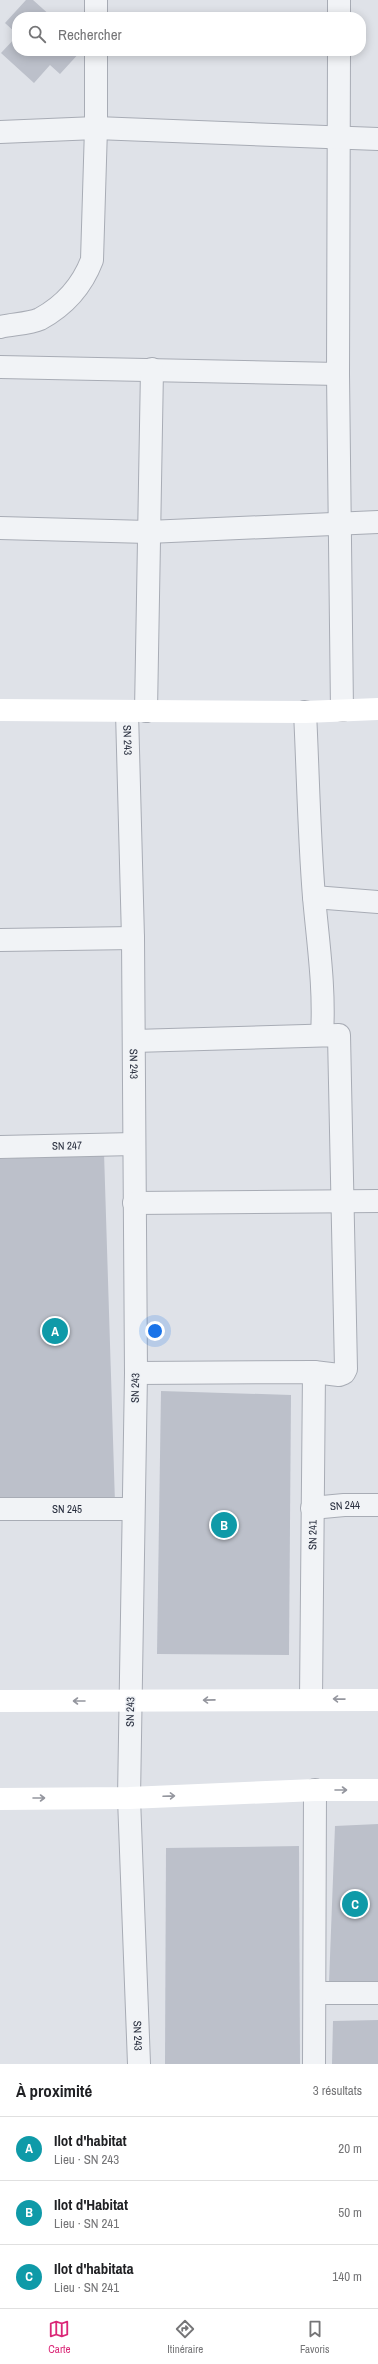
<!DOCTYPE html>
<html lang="fr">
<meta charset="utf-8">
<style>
:root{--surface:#fff;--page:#f6f6f6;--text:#202124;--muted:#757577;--line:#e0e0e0;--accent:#db2777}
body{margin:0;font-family:"Archivo Narrow",sans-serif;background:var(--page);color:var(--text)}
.you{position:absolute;left:155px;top:1331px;width:14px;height:14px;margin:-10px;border:3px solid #fff;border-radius:50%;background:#1a73e8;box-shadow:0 0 0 6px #1a73e833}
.badge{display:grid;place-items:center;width:26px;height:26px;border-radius:50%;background:var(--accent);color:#fff;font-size:13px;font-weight:700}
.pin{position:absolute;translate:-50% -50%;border:2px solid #fff;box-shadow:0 1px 4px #0006}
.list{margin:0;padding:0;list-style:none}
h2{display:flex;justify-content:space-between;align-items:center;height:52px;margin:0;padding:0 16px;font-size:17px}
h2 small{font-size:13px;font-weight:400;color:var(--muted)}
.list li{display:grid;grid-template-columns:26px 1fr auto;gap:12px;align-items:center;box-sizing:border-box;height:64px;padding:0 16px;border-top:1px solid var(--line)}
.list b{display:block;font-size:15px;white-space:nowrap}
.list p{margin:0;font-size:13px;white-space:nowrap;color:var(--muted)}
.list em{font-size:13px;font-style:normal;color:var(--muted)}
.icon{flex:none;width:22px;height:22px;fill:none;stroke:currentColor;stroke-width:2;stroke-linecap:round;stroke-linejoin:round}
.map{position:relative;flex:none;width:378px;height:2064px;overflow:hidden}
.search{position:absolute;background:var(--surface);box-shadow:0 2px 10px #0003;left:12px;right:12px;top:12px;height:44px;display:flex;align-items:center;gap:10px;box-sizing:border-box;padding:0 14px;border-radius:16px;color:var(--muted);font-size:15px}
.sheet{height:244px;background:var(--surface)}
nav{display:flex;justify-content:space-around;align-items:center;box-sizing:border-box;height:56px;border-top:1px solid var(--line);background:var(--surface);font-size:11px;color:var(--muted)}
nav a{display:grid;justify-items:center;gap:2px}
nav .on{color:var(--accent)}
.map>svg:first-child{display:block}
</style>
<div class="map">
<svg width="378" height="2064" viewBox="0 0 378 2064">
<rect width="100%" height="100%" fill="#dfe2e8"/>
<!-- building -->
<g fill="#bcc0ca">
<polygon points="26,0 33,0 52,17 17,17 17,34 5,23"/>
<polygon points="17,36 17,51 81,51 60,74 50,65 34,83 1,53"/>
<polygon points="104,1153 115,1503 0,1504 0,1159"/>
<polygon points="161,1391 291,1395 289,1655 157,1654"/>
<polygon points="378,1824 378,1982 329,1983 335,1826"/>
<polygon points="299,1846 300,2064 165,2064 166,1848"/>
<polygon points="378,2020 378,2064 332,2064 333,2021"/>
</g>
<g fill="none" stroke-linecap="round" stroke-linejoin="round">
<defs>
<g id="street">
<polyline points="96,0 96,17"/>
<polyline points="339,0 339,17"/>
<polyline points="339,51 338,374 342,710"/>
<polyline points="0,132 96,128 378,139"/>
<path d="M0,327C12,324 29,324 40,319C64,306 82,286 92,260L96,128V51"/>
<polyline points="0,367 338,374"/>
<polyline points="0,528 148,532 378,522"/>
<polyline points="146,711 152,369"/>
<path id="s1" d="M127,712L133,938L136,1373L129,1798L139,2064"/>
<path d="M305,712C308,773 309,835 314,897C318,943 325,988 322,1035"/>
<polyline points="314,897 378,902"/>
<polyline points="0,940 133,938"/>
<polyline points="134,1041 339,1035 346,1369 344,1373 339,1375 314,1372 136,1373"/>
<path id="s2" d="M0,1147L134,1144"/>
<polyline points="134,1203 378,1201"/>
<path id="s3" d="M312,1508L344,1505H378"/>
<path id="s4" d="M0,1509H133"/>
<path id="s5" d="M311,1699L314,1372"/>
<polyline points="316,1993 378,1993"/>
<polyline points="314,2064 315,1790"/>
</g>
</defs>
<!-- street casing -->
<use href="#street" stroke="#a8acb5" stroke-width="24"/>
<!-- street -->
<use href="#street" stroke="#f1f3f6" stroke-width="22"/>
<!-- secondary -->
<g stroke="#fff" stroke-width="22">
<polyline points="0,710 305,712 378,709"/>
<polyline points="0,1701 378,1700"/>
<polyline points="0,1799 129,1798 315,1790 378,1790"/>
</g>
</g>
<!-- one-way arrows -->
<defs><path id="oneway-shaft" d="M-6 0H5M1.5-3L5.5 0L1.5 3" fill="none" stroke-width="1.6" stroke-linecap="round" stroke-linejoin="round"/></defs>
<g stroke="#94969e">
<use href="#oneway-shaft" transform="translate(339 1699) rotate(-179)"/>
<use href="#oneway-shaft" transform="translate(209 1700) rotate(179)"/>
<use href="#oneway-shaft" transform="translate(79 1701) rotate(-180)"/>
<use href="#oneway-shaft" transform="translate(341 1790)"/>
<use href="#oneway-shaft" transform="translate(169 1796) rotate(-2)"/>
<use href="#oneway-shaft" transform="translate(39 1798)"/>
</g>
<g text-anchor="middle" stroke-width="3" stroke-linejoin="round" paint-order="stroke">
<!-- street labels -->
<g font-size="11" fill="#282e3e" stroke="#eef1f5">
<text dy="4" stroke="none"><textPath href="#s1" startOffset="28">SN 243</textPath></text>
<text dy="4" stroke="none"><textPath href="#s1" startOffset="352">SN 243</textPath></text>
<text dy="4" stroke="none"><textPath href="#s2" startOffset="67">SN 247</textPath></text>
<text transform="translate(135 1388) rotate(-89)" y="4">SN 243</text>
<text dy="4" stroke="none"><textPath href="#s3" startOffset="33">SN 244</textPath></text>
<text dy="4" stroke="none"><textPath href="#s4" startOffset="67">SN 245</textPath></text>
<text dy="4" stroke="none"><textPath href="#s5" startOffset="164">SN 241</textPath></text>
<text transform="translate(130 1712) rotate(-89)" y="4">SN 243</text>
<text dy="4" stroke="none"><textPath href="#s1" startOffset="1324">SN 243</textPath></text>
</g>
</g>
</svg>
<div class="you"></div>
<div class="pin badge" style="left:55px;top:1331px;background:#0f9aa8">A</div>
<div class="pin badge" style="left:224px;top:1525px;background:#0f9aa8">B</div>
<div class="pin badge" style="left:355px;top:1904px;background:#0f9aa8">C</div>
<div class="search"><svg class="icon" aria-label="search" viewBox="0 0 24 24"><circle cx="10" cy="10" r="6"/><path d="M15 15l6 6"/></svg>Rechercher</div>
</div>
<section class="sheet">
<h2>À proximité<small>3 résultats</small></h2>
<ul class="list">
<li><span class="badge" style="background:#0f9aa8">A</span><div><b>Ilot d'habitat</b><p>Lieu · SN 243</p></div><em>20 m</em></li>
<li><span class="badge" style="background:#0f9aa8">B</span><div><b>Ilot d'Habitat</b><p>Lieu · SN 241</p></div><em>50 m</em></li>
<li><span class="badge" style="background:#0f9aa8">C</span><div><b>Ilot d'habitata</b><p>Lieu · SN 241</p></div><em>140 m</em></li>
</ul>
</section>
<nav>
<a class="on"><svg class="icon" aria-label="map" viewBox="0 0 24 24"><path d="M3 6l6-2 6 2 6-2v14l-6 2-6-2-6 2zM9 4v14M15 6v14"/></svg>Carte</a>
<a><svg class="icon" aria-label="directions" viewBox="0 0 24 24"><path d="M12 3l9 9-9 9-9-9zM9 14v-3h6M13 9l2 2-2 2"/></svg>Itinéraire</a>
<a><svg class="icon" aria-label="saved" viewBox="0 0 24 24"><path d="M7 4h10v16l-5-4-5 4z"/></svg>Favoris</a>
</nav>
